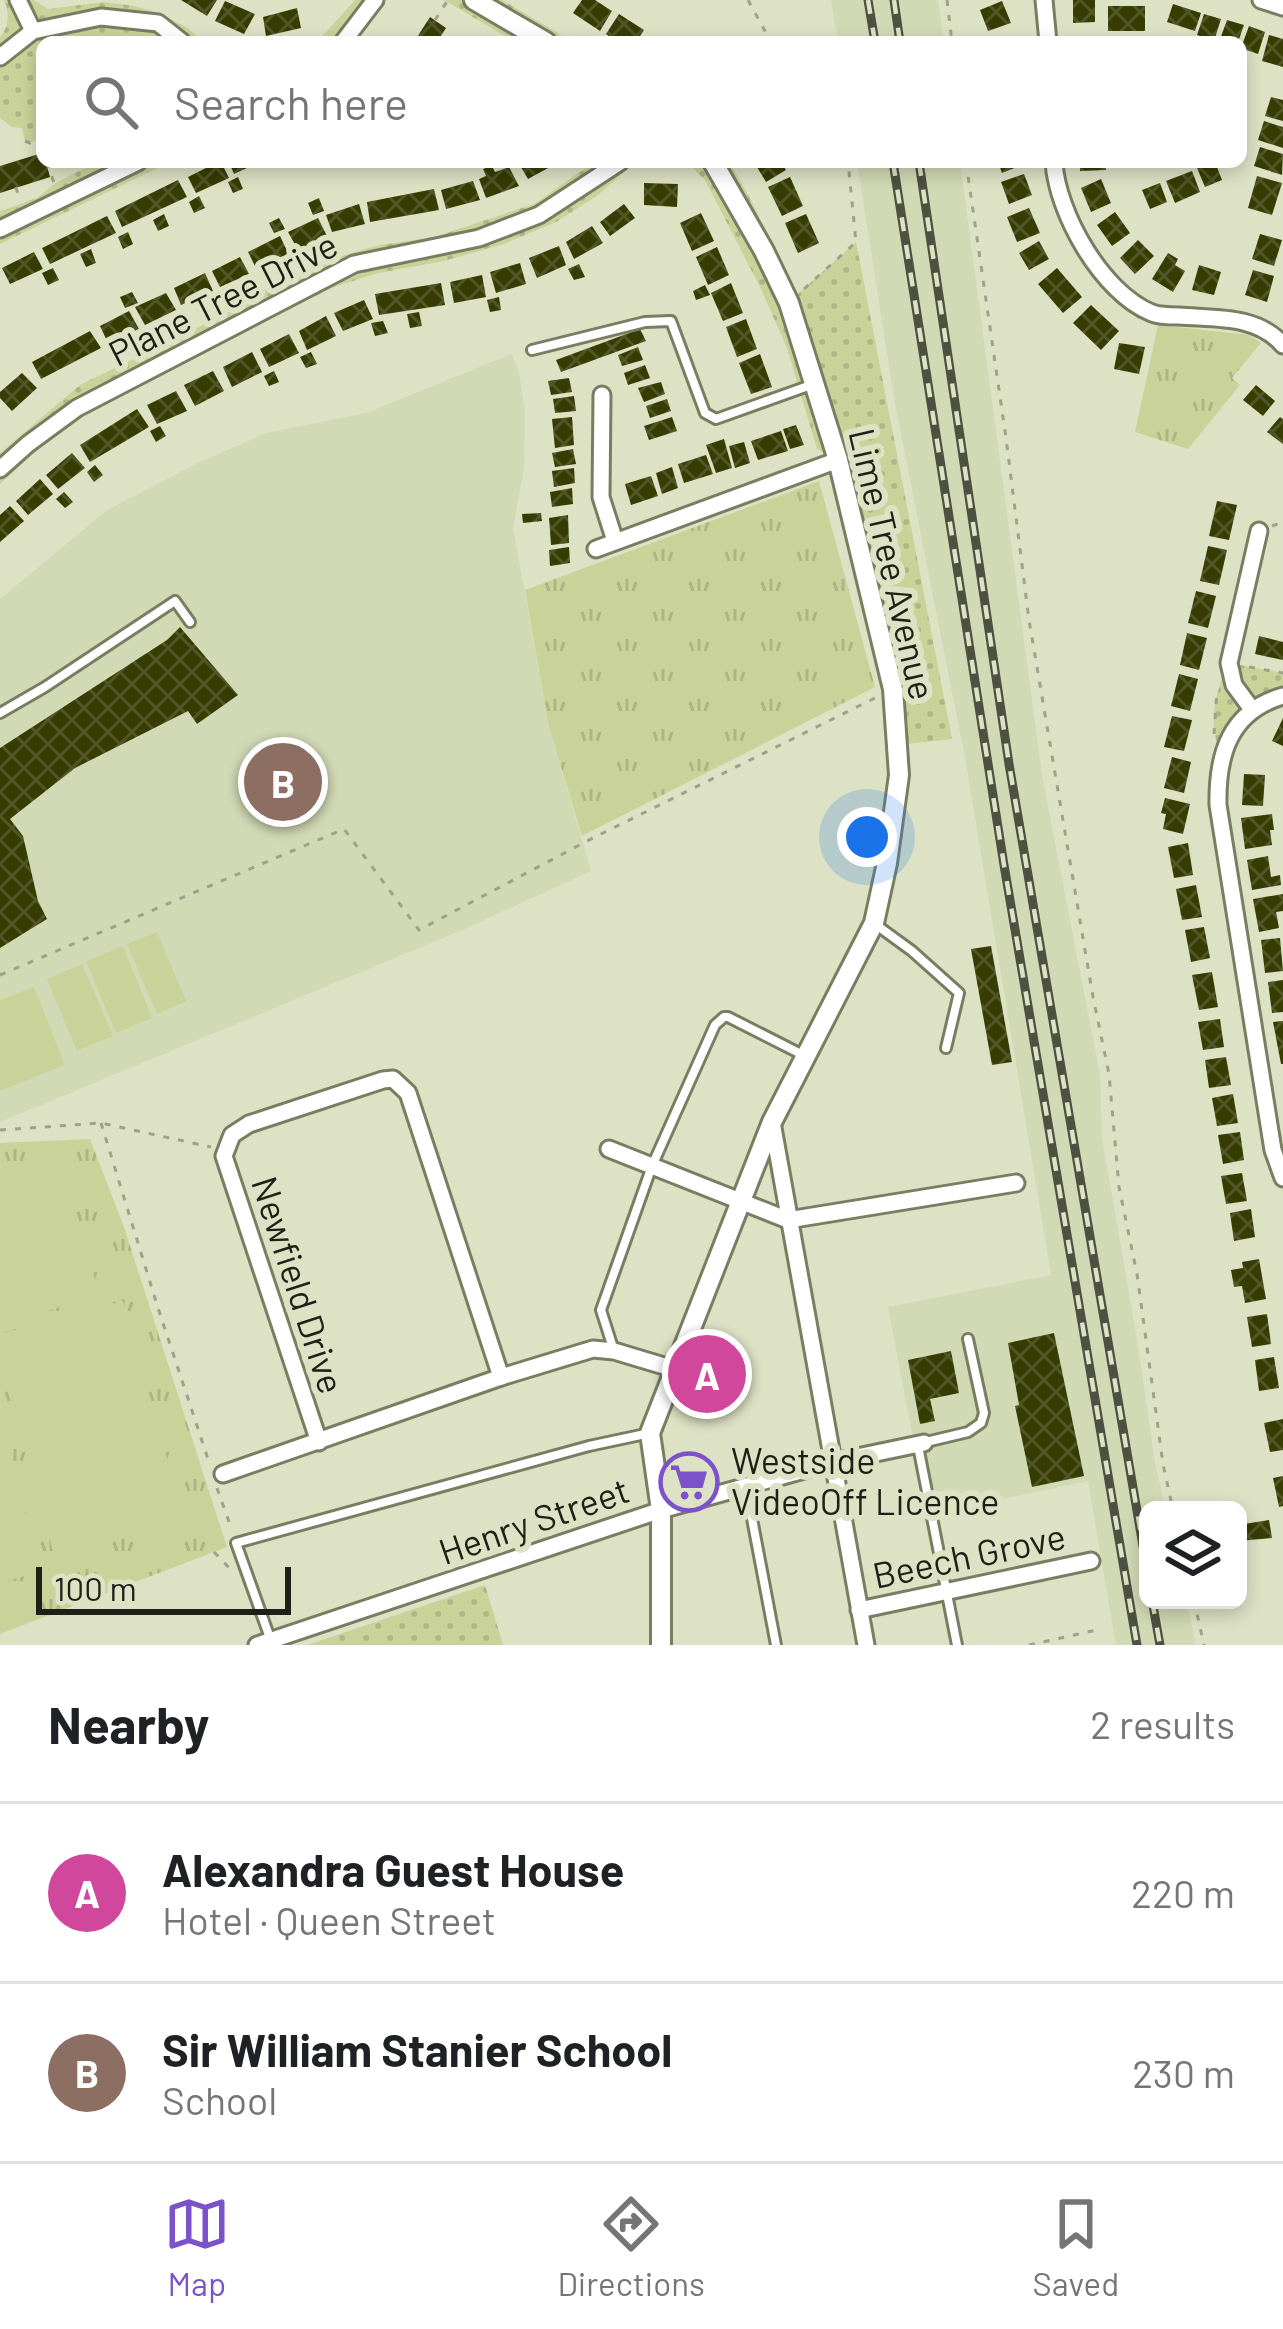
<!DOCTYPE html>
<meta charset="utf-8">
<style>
:root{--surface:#fff;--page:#f6f6f6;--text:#202124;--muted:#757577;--line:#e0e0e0;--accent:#7c52cb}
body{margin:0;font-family:Barlow,sans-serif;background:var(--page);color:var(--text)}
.controls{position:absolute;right:36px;bottom:36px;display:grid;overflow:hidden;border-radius:18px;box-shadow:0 6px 18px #0003}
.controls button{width:108px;height:108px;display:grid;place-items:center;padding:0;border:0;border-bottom:3px solid var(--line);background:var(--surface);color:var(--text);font:60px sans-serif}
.scale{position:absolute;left:36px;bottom:30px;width:255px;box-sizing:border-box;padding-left:12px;border:6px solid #1e1f15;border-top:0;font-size:33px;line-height:42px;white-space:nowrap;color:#1e1f15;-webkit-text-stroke:9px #dde2c5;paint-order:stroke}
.you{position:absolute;left:867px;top:837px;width:42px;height:42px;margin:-30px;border:9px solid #fff;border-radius:50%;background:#1a73e8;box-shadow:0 0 0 18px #1a73e833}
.badge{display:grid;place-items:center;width:78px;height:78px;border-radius:50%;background:var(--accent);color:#fff;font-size:39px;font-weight:700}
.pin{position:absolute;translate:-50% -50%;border:6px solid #fff;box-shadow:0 3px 12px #0006}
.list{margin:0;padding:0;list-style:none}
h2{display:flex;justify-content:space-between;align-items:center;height:156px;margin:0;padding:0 48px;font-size:51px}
h2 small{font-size:39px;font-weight:400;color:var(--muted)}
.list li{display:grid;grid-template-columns:78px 1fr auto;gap:36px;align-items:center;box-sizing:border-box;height:180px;padding:0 48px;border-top:3px solid var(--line)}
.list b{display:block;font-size:45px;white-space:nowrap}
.list p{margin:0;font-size:39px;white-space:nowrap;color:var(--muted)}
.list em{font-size:39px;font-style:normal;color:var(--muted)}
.icon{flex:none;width:66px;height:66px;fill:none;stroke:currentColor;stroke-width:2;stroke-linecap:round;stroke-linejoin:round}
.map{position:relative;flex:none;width:1283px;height:1645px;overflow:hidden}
.search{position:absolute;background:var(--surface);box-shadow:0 6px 18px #0003;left:36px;right:36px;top:36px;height:132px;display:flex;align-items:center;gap:30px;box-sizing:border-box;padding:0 42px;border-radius:18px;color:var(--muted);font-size:45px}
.sheet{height:516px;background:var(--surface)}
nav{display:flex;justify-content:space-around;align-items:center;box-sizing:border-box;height:168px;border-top:3px solid var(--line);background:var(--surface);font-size:33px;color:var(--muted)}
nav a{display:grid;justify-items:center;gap:6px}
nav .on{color:var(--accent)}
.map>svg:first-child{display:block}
</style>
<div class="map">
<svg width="1283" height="1645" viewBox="0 0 1283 1645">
<defs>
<pattern id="grass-dots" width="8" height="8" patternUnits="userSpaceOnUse" patternTransform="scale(3)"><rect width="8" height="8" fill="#c9d399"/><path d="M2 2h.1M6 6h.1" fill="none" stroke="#acb583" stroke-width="1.8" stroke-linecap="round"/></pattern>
<pattern id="park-tufts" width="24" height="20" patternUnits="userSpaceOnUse" patternTransform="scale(3)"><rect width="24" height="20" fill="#c9d399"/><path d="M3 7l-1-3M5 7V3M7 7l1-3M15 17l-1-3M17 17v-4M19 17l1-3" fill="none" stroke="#acb583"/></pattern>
<pattern id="building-cross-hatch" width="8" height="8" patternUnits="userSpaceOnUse" patternTransform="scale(3)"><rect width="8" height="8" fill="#363c02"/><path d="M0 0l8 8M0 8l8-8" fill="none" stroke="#515627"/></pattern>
</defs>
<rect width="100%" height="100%" fill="#dde2c5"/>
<!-- built -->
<g fill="#d2d9b5">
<polygon points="831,0 938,0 944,42 838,42"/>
<polygon points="857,162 960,162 1042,775 1100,1075 1102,1138 1137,1339 1155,1463 1166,1510 1148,1510 1148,1600 1186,1600 1196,1645 1116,1645 1088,1481 932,1514 911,1428 888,1307 1051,1275 966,763 895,404"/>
<polygon points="512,354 519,373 525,411 524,469 513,528 549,727 591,871 460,931 0,1122 0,599 107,510 198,463 266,433 366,413"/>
</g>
<!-- grass -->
<g fill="url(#grass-dots)">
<path d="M4,0H34L48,9L104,2L135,6L161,14L186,27L204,42H42V124L38,130L40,137L30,143L25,141L22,128L12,127L0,118V37C9,27 10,12 4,0Z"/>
<polygon points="355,0 385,0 352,42 317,42"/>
<polygon points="444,0 502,0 573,42 515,42"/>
<polygon points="97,162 170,162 0,244 0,211 37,198 54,184"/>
<polygon points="594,162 635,162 597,196 556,222 504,244 444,261 378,273 334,287 141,381 65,425 0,484 0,453 80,385 199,327 289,277 334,258 380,245 434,237 534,204"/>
<path d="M687,162H729C757,206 776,251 789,302L856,242L952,739L897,745L838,461L817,449L787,348L761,289L705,180Z"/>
<path d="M1229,663L1283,673V696L1251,708L1222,757C1207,725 1214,694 1229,663Z"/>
<polygon points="485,1585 503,1645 307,1645"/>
</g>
<!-- park -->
<g fill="url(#park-tufts)">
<polygon points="1158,325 1249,335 1261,343 1232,378 1240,385 1188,449 1135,432"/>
<polygon points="819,481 875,687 582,836 549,727 525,590"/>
<polygon points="90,1139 124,1227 227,1547 0,1634 0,1143"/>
</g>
<!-- pitch -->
<g fill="#c9d399">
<polygon points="157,932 186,1001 157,1014 127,944"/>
<polygon points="123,946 152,1018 116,1033 86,961"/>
<polygon points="82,964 113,1036 77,1051 47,979"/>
<polygon points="34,987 65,1065 0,1091 0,1000"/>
<polygon points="59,1164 100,1296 0,1324 0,1181"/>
<polygon points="123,1301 185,1522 55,1558 0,1354 0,1334"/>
<polygon points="0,1417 40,1572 0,1583"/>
</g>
<!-- building -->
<g fill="url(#building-cross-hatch)">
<polygon points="181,0 217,0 207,16"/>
<polygon points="582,0 595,0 612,11 600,31 573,13"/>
<polygon points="1073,0 1095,0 1095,22 1073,23"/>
<polygon points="225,1 255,14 244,34 215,21"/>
<polygon points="1002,1 1011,23 988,31 980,10"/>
<polygon points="1173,4 1201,13 1195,31 1167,22"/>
<rect x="1108" y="6" width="37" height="25"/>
<polygon points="297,8 301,28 266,36 263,17"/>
<polygon points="619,14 644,30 636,42 618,42 606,34"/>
<polygon points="1204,14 1221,19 1214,41 1197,35"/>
<polygon points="430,17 446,28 437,42 414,42"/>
<polygon points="1227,20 1244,25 1238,42 1219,42"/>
<polygon points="1249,26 1265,32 1258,54 1241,48"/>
<polygon points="1269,35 1283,39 1283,67 1262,61"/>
<polygon points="1271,97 1283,100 1283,121 1265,116"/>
<polygon points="1264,121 1283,127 1283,148 1258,140"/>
<polygon points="1260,147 1283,154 1282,175 1254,166"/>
<polygon points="42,153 42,162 46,162 50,177 0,193 0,166"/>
<polygon points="218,162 221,162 229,178 196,193 188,177"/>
<polygon points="229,162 260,162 234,174"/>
<polygon points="518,162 559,162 528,179"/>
<polygon points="754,162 781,162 786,170 766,182"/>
<polygon points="998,162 1029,162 1002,173"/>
<polygon points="1080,162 1105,162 1106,170 1080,171"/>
<polygon points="1211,162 1215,162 1222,180 1205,187 1197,168"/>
<polygon points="492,166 495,172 509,167 519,186 486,198 479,179 486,176 483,169"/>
<polygon points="1192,171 1200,192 1175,203 1166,181"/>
<polygon points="1024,174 1032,195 1009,204 1001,182"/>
<polygon points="1257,176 1282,183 1272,215 1248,208"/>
<polygon points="238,177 243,189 233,193 228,182"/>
<polygon points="790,177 803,206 782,216 768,187"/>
<polygon points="1101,179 1111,203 1091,212 1081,188"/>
<polygon points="178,180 187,197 122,227 115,211"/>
<polygon points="473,181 480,200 446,209 441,190"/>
<polygon points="644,183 678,184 677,207 644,205"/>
<polygon points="1160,183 1167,202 1150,209 1142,190"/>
<polygon points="434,189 439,210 370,222 367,202"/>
<polygon points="199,196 205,208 194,213 189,202"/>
<polygon points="319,198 324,211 313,215 308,203"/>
<polygon points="359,204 365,224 332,232 326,215"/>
<polygon points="624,204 635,218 610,236 600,222"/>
<polygon points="1029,208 1040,233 1017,242 1007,217"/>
<polygon points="1115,212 1130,233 1112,246 1097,225"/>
<polygon points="701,213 714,241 692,251 680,223"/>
<polygon points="164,214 169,226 158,231 153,220"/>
<polygon points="806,214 819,243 798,253 785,223"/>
<polygon points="107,216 116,233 50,264 42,248"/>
<polygon points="279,218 285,229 274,233 269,223"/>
<polygon points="318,218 327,236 298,250 288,232"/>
<polygon points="592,226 603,243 574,259 566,242"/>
<polygon points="128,232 133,244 123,249 118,237"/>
<polygon points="1260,234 1282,240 1274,266 1252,259"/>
<polygon points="280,236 289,255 257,270 248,252"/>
<polygon points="1138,240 1154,256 1135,274 1120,258"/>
<polygon points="1039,241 1049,259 1029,270 1019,253"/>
<polygon points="559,246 566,265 537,278 529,258"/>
<polygon points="717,247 729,275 708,285 696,257"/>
<polygon points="91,249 96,263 86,267 80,254"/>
<polygon points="34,252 43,269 10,284 2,268"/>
<polygon points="1168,253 1178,259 1175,265 1185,271 1173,292 1152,279"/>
<polygon points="240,257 249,274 220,287 212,271"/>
<polygon points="520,263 526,284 496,293 490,272"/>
<polygon points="579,264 585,277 574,280 568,269"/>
<polygon points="1199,265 1221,272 1214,295 1192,290"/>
<polygon points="53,268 59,280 48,285 42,273"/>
<polygon points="1057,268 1082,297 1063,313 1038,284"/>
<polygon points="1253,270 1274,276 1267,302 1245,295"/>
<polygon points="205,273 213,291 181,305 174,288"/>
<polygon points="482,275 486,297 454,303 450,282"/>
<polygon points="441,283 445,305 379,315 375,294"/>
<polygon points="731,283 743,313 723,321 711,293"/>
<polygon points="705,285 710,295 696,300 693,291"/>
<polygon points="132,292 138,303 125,308 120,297"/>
<polygon points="166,293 176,310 145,325 135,307"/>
<polygon points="499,297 501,310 490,312 487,300"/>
<polygon points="364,300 373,319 343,331 334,313"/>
<polygon points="1091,305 1119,331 1101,350 1073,323"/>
<polygon points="129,311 139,329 108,343 100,326"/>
<polygon points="419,312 422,326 410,328 407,314"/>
<polygon points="326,316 336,336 307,350 299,331"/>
<polygon points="746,319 757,349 737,357 726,327"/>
<polygon points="383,321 388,333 375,336 371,323"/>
<polygon points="640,329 646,341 561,372 556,360"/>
<polygon points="90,331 101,348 41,379 32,362"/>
<polygon points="289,334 299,353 269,367 260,349"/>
<polygon points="1119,343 1145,347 1139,374 1114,369"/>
<polygon points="638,347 643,360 622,366 618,355"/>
<polygon points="252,352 262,372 232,387 223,367"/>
<polygon points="311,352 317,364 306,368 300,357"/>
<polygon points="760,354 772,387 751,394 739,363"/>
<polygon points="645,365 650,378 628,385 624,373"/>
<polygon points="213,371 224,391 195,406 184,385"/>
<polygon points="274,371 279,382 269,386 264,376"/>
<polygon points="22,373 37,388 12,411 0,398 0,392"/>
<polygon points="569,378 572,392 551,395 548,381"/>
<polygon points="661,382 665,394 644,402 638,388"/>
<polygon points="1256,385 1275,401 1263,416 1243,400"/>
<polygon points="176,391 187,411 157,424 147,405"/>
<polygon points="574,396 576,411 555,413 553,399"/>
<polygon points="667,399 671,411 650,418 646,406"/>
<polygon points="137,409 149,427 90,462 80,445"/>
<polygon points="572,417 574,445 555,448 552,419"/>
<polygon points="672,417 677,431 649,440 644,426"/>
<polygon points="1280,417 1283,419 1283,444 1267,432"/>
<polygon points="796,425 804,445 790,449 783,429"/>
<polygon points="160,426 166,436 156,442 150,431"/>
<polygon points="781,431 788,451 758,460 751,441"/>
<polygon points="724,439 732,468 716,473 706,445"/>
<polygon points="744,442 750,463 735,468 729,446"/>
<polygon points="573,449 576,464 555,467 552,453"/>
<polygon points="72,453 85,468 58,489 46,475"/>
<polygon points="706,455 713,474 684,483 678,464"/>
<polygon points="95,465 103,475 94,482 87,472"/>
<polygon points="672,467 678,488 662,494 656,473"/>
<polygon points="574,468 575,483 554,487 552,471"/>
<polygon points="651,476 658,496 631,505 625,484"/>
<polygon points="40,479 53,494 28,515 16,501"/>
<polygon points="572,488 573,504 552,507 550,492"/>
<polygon points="64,492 73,502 65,508 56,499"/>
<polygon points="1217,501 1237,505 1229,540 1209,536"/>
<polygon points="10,506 24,521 0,542 0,515"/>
<polygon points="541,513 542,521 523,523 522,514"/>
<polygon points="568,515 569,543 551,545 549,518"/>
<polygon points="1208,546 1227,550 1219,585 1200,581"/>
<polygon points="569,547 570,563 550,566 549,550"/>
<polygon points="1196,591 1216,596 1208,628 1188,623"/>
<polygon points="180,627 238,695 197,724 188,711 75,768 10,819 23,836 38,901 47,919 0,948 0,748 167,640"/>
<polygon points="1187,633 1207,638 1199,670 1180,665"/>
<polygon points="1259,636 1283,642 1283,660 1255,654"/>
<polygon points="1179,674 1198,679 1190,711 1171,706"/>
<polygon points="1172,716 1192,720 1184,751 1164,747"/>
<polygon points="1283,718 1283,746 1272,741"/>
<polygon points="1172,757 1191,762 1184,793 1164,788"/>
<polygon points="1244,774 1265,775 1263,806 1242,805"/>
<polygon points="1165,798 1190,804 1183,834 1163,829 1166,814 1161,813"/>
<polygon points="1272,814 1274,830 1270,830 1272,845 1245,849 1241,818"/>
<polygon points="1188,843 1193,875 1174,878 1168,847"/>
<polygon points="1268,856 1271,877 1280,875 1281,885 1252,890 1247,860"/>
<polygon points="1196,885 1202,917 1182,920 1176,889"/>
<polygon points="1283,894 1283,911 1276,912 1279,928 1259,932 1253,899"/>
<polygon points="1204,927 1210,958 1191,962 1185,930"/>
<polygon points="1280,938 1283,971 1265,973 1261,940"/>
<polygon points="991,946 1012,1062 992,1065 971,949"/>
<polygon points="1212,972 1218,1007 1199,1010 1192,975"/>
<polygon points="1283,980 1283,1012 1272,1013 1268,982"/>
<polygon points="1220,1019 1224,1047 1203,1050 1198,1022"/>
<polygon points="1283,1021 1283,1064 1281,1064 1273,1022"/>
<polygon points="1226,1057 1231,1085 1209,1088 1205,1060"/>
<polygon points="1233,1094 1238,1123 1217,1126 1212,1098"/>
<polygon points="1240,1132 1244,1160 1223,1164 1218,1135"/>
<polygon points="1242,1173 1247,1201 1226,1204 1221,1176"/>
<polygon points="1251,1209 1255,1237 1234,1241 1230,1213"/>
<polygon points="1259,1259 1266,1299 1245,1303 1242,1286 1234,1287 1231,1270 1243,1268 1242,1262"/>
<polygon points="1267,1314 1271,1344 1252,1347 1247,1317"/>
<polygon points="1054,1333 1084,1476 1032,1487 1015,1406 1019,1405 1008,1343"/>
<polygon points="951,1351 959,1393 930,1399 935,1421 920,1424 908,1360"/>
<polygon points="1274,1357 1279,1388 1259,1391 1255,1360"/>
<polygon points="1283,1419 1283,1450 1270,1452 1264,1423"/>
<polygon points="700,1472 702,1485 682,1490 676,1486 675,1478"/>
<polygon points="1283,1476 1283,1506 1279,1507 1273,1478"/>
<polygon points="1269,1520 1272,1538 1238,1541 1238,1525"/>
</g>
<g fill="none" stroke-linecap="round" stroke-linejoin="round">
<defs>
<g id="service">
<polyline points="532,350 645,322 671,321 705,413 716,419 811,385"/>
<polyline points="0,713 45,687 175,601 190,622"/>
<polyline points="875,924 912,951 959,993 946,1048"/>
<polyline points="614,1351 601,1310 652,1166 715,1025 724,1017 728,1017 805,1056"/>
<polyline points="926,1442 968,1432 981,1423 984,1413 968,1339"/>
<polyline points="918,1446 957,1645"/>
<polyline points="746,1487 776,1645"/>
<polyline points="270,1638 236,1543 589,1446 650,1433"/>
</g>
<g id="minor">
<polyline points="18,0 33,31"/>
<polyline points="1044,0 1048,42"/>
<polyline points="1261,0 1283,7"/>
<polyline points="343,42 375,0"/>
<polyline points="0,57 33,31 101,17 158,23 182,42"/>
<path d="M1054,162C1057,213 1102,293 1152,313C1159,316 1170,316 1179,316C1216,319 1257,315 1283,345"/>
<polyline points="0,229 138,162"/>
<polyline points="602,395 601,497 615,541"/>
<polyline points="0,469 28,444 77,408 354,264 479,238 539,215 620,162"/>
<polyline points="596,549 838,460"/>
<path d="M1283,696C1230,711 1217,754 1218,805L1273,1150L1283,1178"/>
<polyline points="1251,708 1234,685 1229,663 1259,531"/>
<polyline points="772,1122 866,1645"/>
<polyline points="609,1149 788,1220"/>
<polyline points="788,1220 1016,1183"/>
<polyline points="319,1442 224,1156 232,1135 249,1124 383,1080 393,1079 408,1093 501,1377"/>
<polyline points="223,1474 501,1377 593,1349 614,1351 674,1369"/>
<polyline points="859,1610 1091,1561"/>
<polyline points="257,1645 661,1510 833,1462 924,1443"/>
</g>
<g id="tertiary">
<polyline points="474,0 546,42"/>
<polyline points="661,1645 661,1510 650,1433 772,1122 874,923 887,863 899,775 893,689 838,460 789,303 764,251 713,162"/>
</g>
</defs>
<!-- service casing -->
<use href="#service" stroke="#797e63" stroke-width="14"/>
<!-- minor casing -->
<use href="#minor" stroke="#797e63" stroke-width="21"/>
<!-- tertiary casing -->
<use href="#tertiary" stroke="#797e63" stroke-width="24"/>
<!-- path -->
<g stroke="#9ea28b" stroke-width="3" stroke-dasharray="6 9" stroke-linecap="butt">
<polyline points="748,0 771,42"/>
<polyline points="947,0 952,42"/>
<polyline points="435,20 448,0"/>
<polyline points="42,124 38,130 42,144"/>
<polyline points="25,141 30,143 40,137"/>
<polyline points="47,162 54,183"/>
<polyline points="70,162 74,174"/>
<polyline points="966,162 1006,438 1029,620 1093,997 1109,1074 1119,1187 1137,1274 1163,1464 1173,1510"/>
<polyline points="16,187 20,201"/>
<polyline points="804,289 856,242 848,162"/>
<polyline points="1272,526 1283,522"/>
<polyline points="1249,667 1283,673"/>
<polyline points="1214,734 1217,690"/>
<polyline points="0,975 344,829 419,930 587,841 875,698"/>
<polyline points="101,1123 158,1308 209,1462"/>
<polyline points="0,1130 101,1123 211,1147"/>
<polyline points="217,1488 232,1530"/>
<polyline points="214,1552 233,1572"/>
<polyline points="1194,1600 1204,1645"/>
<polyline points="1029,1645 1101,1629"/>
</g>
<!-- service -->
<use href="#service" stroke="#fff" stroke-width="8"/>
<!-- minor -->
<use href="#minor" stroke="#fff" stroke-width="15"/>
<!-- tertiary -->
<use href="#tertiary" stroke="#fff" stroke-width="18"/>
<defs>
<g id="rail">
<polyline points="868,0 875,42"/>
<polyline points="894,0 900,42"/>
<polyline points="893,162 1004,865 1137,1645"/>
<polyline points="919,162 1009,764 1148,1575"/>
<polyline points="1152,1600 1160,1645"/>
</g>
</defs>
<!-- rail casing -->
<use href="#rail" stroke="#4e5041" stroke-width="9"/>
<!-- rail -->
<use href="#rail" stroke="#dde2c5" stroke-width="4.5" stroke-dasharray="14" stroke-linecap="butt"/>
</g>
<!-- icons -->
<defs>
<symbol id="supermarket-ring" viewBox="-11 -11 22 22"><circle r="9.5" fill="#dde2c5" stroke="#7c52cb" stroke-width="1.5"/><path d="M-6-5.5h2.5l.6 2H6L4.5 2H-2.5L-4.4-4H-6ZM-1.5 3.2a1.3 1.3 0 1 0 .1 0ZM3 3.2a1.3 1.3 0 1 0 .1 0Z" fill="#7c52cb"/></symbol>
</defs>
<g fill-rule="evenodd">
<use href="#supermarket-ring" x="656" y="1449" width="66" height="66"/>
</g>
<g text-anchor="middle" stroke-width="12" stroke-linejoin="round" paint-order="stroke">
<!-- street labels -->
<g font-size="36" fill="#1e1f15" stroke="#dde2c5">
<text transform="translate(223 299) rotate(-27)" y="13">Plane Tree Drive</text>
<text transform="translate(892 564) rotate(77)" y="13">Lime Tree Avenue</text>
<text transform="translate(298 1285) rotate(72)" y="13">Newfield Drive</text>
<text transform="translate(534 1521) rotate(-19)" y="13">Henry Street</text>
<text transform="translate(969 1556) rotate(-12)" y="13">Beech Grove</text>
</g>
<!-- poi labels -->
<g font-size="36" fill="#1e1f15" stroke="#dde2c5" text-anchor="start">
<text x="731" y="1474">Westside<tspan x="731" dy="41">VideoOff Licence</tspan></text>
</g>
</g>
</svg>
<div class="controls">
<button><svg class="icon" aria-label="layers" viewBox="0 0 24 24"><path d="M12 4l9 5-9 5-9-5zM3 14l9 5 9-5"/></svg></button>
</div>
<div class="scale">100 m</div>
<div class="you"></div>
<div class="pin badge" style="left:707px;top:1374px;background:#d1479c">A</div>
<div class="pin badge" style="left:283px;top:782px;background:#8d6e63">B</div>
<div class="search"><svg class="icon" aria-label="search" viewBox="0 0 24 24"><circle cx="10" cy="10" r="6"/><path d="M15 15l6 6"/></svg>Search here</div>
</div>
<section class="sheet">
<h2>Nearby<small>2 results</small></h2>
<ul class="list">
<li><span class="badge" style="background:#d1479c">A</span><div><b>Alexandra Guest House</b><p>Hotel · Queen Street</p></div><em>220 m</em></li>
<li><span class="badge" style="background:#8d6e63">B</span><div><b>Sir William Stanier School</b><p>School</p></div><em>230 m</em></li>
</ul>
</section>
<nav>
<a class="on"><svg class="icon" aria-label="map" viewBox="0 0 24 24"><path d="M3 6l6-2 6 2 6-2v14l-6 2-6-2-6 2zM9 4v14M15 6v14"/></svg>Map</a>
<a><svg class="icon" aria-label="directions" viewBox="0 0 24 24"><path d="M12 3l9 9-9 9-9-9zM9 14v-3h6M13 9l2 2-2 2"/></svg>Directions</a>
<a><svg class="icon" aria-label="saved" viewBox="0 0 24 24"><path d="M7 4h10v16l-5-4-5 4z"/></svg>Saved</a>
</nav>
